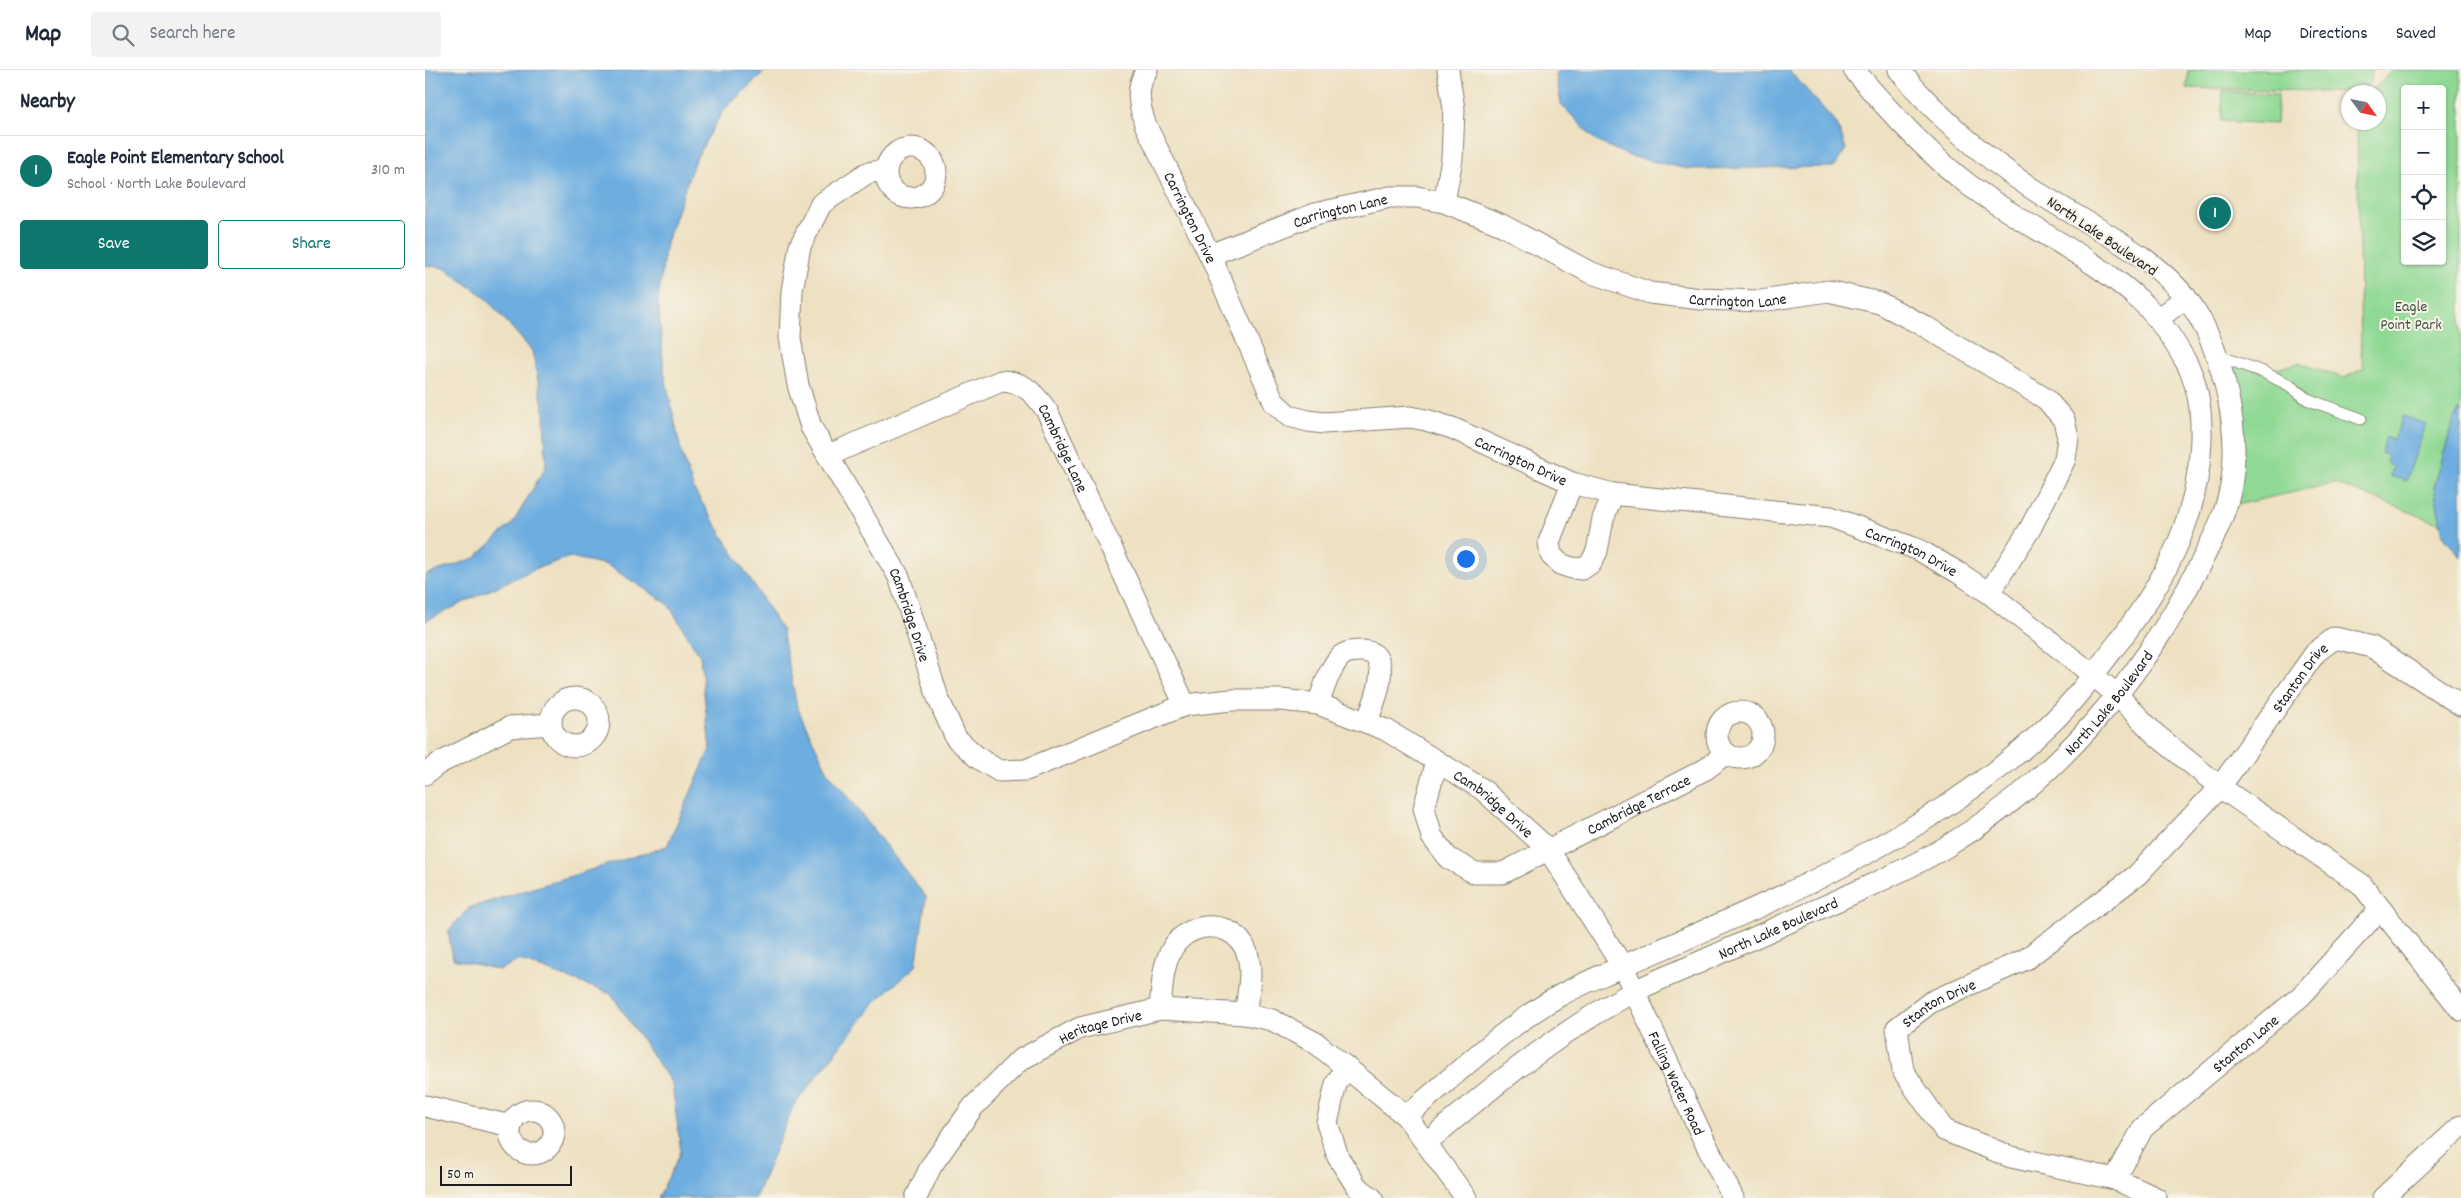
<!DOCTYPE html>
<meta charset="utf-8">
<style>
:root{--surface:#fff;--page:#f2f2f3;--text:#1f2937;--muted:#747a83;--line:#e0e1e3;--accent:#0f766e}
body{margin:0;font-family:Dekko,sans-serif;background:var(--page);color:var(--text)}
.controls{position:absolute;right:15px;top:15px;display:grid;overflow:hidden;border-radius:5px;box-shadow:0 1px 4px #0004}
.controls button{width:45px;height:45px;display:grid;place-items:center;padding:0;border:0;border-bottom:1px solid var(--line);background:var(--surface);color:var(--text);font:25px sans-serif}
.compass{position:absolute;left:1916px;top:15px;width:45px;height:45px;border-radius:50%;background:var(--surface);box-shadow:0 1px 4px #0004;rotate:123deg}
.scale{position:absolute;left:15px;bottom:12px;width:132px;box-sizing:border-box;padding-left:5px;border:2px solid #1c1c1c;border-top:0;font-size:14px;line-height:18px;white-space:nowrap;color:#1c1c1c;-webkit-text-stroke:4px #f7f3e8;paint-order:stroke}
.you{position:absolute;left:1040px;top:488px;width:18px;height:18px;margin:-12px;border:4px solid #fff;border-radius:50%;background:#1a73e8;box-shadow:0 0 0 8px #1a73e833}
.badge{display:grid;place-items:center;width:32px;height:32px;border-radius:50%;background:var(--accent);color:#fff;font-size:16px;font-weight:700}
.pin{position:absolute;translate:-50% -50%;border:2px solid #fff;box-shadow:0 1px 5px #0006}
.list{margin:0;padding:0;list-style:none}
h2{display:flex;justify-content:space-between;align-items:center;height:65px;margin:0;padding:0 20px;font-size:21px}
h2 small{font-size:16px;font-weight:400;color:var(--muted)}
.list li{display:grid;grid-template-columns:32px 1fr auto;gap:15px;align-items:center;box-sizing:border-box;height:70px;padding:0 20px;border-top:1px solid var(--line)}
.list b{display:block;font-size:19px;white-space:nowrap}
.list p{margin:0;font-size:16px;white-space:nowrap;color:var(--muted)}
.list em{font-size:16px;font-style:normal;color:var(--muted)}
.actions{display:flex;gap:10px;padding:15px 20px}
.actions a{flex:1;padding:11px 0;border:1px solid var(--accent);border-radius:5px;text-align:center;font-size:18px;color:var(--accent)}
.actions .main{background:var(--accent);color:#fff}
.icon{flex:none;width:28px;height:28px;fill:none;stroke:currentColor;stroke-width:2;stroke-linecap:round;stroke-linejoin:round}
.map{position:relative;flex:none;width:2036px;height:1128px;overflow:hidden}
header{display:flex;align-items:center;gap:30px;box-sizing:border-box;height:70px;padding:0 25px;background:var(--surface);border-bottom:1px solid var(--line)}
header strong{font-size:24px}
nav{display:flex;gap:28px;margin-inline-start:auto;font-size:18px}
.search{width:350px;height:45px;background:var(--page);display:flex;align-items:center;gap:12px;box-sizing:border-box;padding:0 18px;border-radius:5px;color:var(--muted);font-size:19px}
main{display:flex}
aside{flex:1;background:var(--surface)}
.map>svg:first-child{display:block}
</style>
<header>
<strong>Map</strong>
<div class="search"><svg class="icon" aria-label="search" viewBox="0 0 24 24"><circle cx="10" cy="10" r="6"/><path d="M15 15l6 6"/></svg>Search here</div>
<nav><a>Map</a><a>Directions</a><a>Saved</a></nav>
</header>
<main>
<aside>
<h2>Nearby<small></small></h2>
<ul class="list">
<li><span class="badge">1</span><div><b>Eagle Point Elementary School</b><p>School · North Lake Boulevard</p></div><em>310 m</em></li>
</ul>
<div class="actions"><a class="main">Save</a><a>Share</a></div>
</aside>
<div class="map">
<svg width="2036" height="1128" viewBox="0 0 2036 1128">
<rect width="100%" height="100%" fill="#f7f3e8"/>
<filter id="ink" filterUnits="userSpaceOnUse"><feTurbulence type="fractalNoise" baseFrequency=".02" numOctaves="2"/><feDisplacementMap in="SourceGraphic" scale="10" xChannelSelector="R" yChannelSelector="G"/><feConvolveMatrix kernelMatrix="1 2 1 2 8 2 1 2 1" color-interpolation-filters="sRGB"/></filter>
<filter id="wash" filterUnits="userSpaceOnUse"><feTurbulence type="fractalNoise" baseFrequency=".0096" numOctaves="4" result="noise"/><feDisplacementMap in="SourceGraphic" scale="20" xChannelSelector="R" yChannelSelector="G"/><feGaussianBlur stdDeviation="1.12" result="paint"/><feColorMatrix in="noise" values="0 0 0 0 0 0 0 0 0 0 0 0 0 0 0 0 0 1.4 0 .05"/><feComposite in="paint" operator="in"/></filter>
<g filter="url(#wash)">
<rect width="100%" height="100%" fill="#eee1c2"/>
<!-- park -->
<g fill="#90d994" stroke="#567a58" fill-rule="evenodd">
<polygon points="1763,0 1946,0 1946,12 1936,22 1762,18"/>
<path d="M1968,0H2036V338L2029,349L2009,417L2016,454L1910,413L1802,437L1808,409L1791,285L1838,302L1875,293L1919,308L1939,298L1936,285L1932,53L1954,52V22H1945ZM1980,19H2017V191H1980Z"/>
<polygon points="1798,21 1853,24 1851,54 1796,51"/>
</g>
<!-- water -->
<g fill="#6dade0" stroke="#44647e">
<polygon points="0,0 345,0 339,2 298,41 269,92 241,173 233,230 239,301 256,381 269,420 357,560 372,637 403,702 501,827 491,896 451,931 368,1037 330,1128 233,1128 256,1082 247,1014 186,924 94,890 74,900 28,889 23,861 44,838 242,776 285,679 275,586 243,534 182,495 145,487 107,500 0,551 0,505 50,488 88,453 121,396 119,341 107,281 60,227 19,198 0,195"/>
<polygon points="1133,0 1364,0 1412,54 1421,79 1409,97 1263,99 1204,86 1171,71 1136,34 1131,6"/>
<polygon points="2036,338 2036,487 2018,465 2009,417 2029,349"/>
<polygon points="1978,346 2001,354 1981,411 1965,406 1969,396 1961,393 1963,385 1956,383 1961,367 1969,370"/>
</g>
</g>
<g filter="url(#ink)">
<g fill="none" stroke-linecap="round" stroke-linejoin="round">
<defs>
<polyline id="lane" points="1791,285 1838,302 1864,315 1882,329 1936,349"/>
<g id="street">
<path id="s1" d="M722,0C710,18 714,34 720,54L785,185L849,332L864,346L883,351L899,353L985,347L1001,350L1027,358L1147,413L1188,424L1406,447L1494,480L1534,503L1564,523L1668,605L1693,626L1730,664L1795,717L1936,814L2036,940"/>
<circle cx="486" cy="103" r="25"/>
<path id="s2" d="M461,100L442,103L396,134L375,176L367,221L365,268L373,315L386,357L474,507L513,628L531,668L553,688L574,701L601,700L760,635L806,630H856L893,634L961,660L1057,719L1123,779L1198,897L1279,1070L1308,1128"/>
<polyline points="1019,132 1027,89 1029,39 1023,0"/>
<path id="s3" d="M785,185L890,144L965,127H992L1019,132L1077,155L1164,202L1225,223L1276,229L1336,231L1403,221L1455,233L1501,257L1621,329L1639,350L1643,368L1640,389L1605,459L1564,523"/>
<polyline points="1733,249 1761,227"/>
<path id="s4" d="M404,385L576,311C600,312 609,323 622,341L760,635"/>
<polyline points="1147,413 1124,472 1126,485 1135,494 1147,498 1157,499 1166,493 1172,481 1178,449 1188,424"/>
<circle cx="150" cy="652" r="24"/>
<path d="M893,634C899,619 903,601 914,588C919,582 927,581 935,581C972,580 949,634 942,651"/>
<circle cx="1315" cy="665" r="23"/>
<path id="s5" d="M1012,691L999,738L1007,767L1023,788L1050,803H1078L1281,699L1301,683"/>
<polyline points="0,704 13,694 85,657 126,654"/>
<path d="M735,939C737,921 737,899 745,883C758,853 801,846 819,876C830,896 823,923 820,944"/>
<polyline points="921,997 911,1014 902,1053 913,1087 932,1117 947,1128"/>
<polyline points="0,1036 86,1056"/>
<circle cx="107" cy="1062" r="22"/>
<path d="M981,1046C1031,1005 1078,958 1134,926C1155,914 1179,905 1200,895C1260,869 1320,844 1378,816C1465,773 1552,724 1622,657C1649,632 1672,600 1695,570C1721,535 1744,500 1759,458C1776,412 1786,337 1761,292C1749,271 1736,250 1718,233C1668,186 1599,156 1544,115C1503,84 1462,39 1429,0"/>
<path id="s6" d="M1002,1072C1067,1017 1132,963 1208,922C1229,911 1253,902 1275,892C1323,871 1370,849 1418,828C1452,812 1488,797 1521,777C1630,711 1714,613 1772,500C1787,471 1803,442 1807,409C1815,358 1798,286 1771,242C1737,187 1662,155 1609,120C1559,87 1512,46 1474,0"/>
<path id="s7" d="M1690,1109L1718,1058L1876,926L1955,839"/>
<path id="s8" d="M491,1128L506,1096L548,1037L595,990L655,958L735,939L820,944L847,950L891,973L981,1046L1041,1128"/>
<path id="s9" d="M1731,1128L1690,1109L1586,1087L1519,1060L1478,1001L1472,958L1506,932L1601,889L1712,805L1795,717L1891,582L1910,568L1947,577L2036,635"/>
<polyline points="1958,1128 2036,1056"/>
</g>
</defs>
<!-- lane casing -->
<use href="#lane" stroke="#857e6f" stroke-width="13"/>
<!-- street casing -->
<use href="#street" stroke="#857e6f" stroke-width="23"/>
<!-- lane -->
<use href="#lane" stroke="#fff" stroke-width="11"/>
<!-- street -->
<use href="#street" stroke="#fff" stroke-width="21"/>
</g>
</g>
<g text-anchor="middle" stroke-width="4" stroke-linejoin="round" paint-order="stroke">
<!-- street labels -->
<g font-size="16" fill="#1c1c1c" stroke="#f7f3e8">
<text dy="6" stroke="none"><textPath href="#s3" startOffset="138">Carrington Lane</textPath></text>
<text dy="6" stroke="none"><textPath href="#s1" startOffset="160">Carrington Drive</textPath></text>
<text transform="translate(1678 165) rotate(34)" y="6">North Lake Boulevard</text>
<text dy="6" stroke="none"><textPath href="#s3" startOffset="558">Carrington Lane</textPath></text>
<text dy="6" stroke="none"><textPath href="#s4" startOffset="285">Cambridge Lane</textPath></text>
<text dy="6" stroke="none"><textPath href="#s1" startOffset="625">Carrington Drive</textPath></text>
<text dy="6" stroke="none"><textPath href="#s1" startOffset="1030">Carrington Drive</textPath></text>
<text dy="6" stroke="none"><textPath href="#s2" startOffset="519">Cambridge Drive</textPath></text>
<text dy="6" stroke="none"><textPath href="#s9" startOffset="882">Stanton Drive</textPath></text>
<text dy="6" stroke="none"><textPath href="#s6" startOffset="819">North Lake Boulevard</textPath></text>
<text dy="6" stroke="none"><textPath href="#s5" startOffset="316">Cambridge Terrace</textPath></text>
<text dy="6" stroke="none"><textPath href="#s2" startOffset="1241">Cambridge Drive</textPath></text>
<text dy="6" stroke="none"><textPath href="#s6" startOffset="414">North Lake Boulevard</textPath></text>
<text dy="6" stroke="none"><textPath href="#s9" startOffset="388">Stanton Drive</textPath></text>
<text dy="6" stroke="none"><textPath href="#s8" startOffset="262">Heritage Drive</textPath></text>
<text dy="6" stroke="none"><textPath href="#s7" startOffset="191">Stanton Lane</textPath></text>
<text dy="6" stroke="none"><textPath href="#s2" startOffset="1580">Falling Water Road</textPath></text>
</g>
<!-- park labels -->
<g font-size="16" fill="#3f5540" stroke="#f7f3e8">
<text x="1986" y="241">Eagle<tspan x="1986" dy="18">Point Park</tspan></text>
</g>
</g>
</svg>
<div class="controls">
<button>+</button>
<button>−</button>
<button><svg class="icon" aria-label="locate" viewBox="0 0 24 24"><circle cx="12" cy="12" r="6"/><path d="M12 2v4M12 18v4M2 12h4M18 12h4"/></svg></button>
<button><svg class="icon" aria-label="layers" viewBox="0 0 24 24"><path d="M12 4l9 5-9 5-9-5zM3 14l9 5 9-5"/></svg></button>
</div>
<svg class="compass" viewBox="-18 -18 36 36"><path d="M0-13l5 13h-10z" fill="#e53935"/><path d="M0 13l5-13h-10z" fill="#747a83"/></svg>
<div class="scale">50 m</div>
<div class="you"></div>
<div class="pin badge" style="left:1790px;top:143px">1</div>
</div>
</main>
